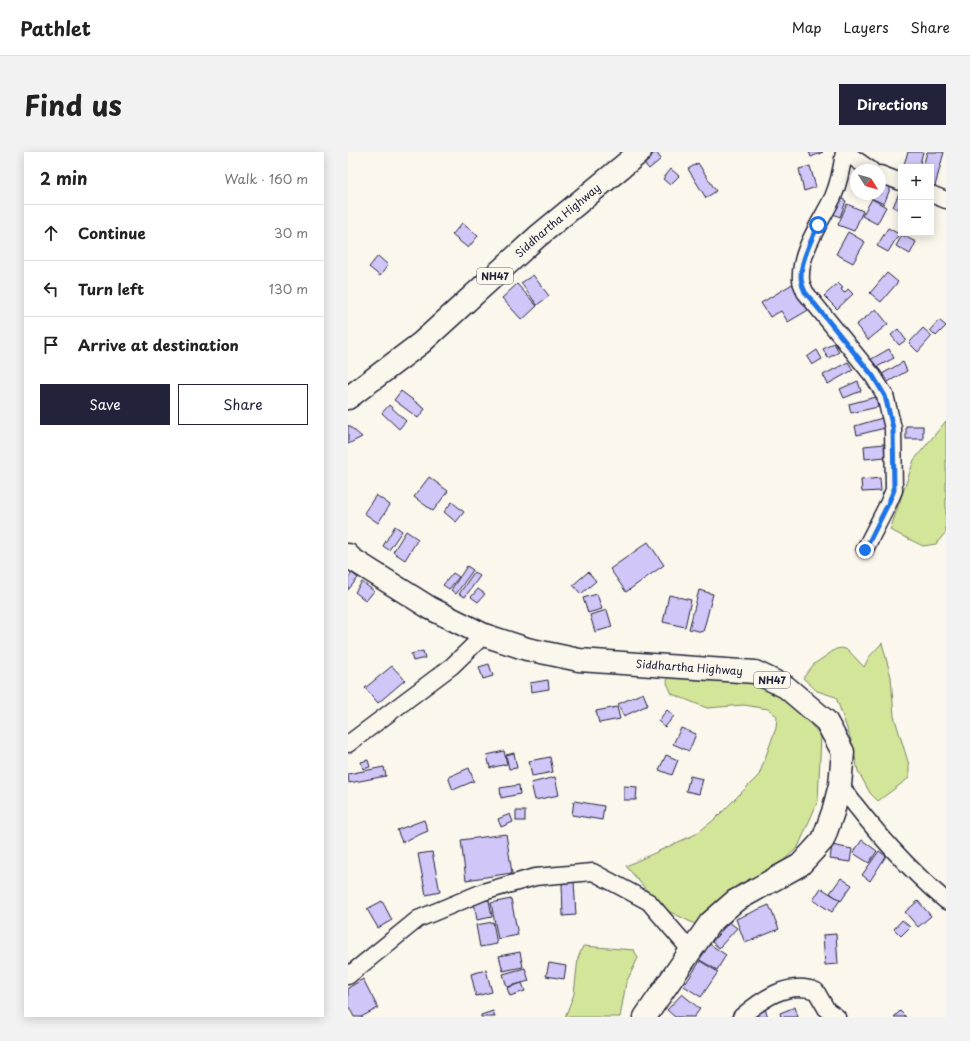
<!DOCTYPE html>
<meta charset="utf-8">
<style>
:root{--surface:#fff;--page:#f2f2f2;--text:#222;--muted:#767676;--line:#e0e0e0;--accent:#22223b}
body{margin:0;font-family:"Playpen Sans",sans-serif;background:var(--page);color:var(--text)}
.controls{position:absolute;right:12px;top:12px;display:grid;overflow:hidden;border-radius:0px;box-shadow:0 2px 10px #0003}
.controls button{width:36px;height:36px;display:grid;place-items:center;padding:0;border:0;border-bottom:1px solid var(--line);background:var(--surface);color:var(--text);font:20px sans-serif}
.compass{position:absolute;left:502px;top:12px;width:36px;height:36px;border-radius:50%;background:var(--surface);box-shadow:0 2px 10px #0003;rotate:127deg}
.stop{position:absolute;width:12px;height:12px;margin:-9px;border:3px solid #1a73e8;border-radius:50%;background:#fff}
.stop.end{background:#1a73e8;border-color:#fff;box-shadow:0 1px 4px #0008}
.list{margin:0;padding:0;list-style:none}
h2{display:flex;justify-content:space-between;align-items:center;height:52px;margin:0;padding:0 16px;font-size:17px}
h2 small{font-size:13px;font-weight:400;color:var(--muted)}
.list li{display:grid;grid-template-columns:26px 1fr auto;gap:12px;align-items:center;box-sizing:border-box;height:56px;padding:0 16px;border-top:1px solid var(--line)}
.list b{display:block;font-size:15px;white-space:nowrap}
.list em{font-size:13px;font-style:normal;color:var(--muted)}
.actions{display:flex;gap:8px;padding:12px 16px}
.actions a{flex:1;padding:9px 0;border:1px solid var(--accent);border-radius:0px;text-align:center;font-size:14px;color:var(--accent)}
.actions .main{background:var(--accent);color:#fff}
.icon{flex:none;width:22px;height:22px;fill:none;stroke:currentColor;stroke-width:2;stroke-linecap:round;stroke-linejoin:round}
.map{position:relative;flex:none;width:598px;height:865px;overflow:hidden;border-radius:0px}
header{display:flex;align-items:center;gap:24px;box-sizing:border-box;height:56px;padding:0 20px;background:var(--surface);border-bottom:1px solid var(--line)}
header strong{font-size:19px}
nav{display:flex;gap:22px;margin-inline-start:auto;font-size:14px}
.intro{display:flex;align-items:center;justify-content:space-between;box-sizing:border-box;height:96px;padding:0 24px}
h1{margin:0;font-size:28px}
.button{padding:10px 18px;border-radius:0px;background:var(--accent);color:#fff;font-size:14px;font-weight:700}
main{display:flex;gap:24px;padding:0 24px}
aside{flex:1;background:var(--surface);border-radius:0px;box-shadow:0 2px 10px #0003}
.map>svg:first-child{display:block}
</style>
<header>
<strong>Pathlet</strong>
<nav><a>Map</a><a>Layers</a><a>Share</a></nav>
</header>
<div class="intro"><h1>Find us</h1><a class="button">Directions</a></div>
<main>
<aside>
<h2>2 min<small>Walk · 160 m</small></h2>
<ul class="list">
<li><svg class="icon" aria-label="ahead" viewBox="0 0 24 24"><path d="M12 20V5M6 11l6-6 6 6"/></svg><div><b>Continue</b></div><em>30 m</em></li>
<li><svg class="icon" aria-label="left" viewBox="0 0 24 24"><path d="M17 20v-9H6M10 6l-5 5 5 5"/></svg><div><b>Turn left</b></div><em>130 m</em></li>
<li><svg class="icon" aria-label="arrive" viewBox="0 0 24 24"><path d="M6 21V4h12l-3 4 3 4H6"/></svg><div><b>Arrive at destination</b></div></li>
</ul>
<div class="actions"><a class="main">Save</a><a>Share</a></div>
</aside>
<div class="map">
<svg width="598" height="865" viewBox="0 0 598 865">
<rect width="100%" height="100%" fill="#fbf7ec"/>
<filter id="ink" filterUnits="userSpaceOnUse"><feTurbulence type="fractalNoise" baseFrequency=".025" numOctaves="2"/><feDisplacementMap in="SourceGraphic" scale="8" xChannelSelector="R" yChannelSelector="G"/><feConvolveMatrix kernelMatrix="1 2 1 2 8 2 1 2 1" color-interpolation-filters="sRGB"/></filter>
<g filter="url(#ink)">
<!-- green -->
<g fill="#d2e599" stroke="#7a846a">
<polygon points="598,269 598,380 588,392 575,394 542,378 566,308"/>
<polygon points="534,491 543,525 546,564 561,613 561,626 530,649 522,641 510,619 504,591 488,545 469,539 455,526 466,512 488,497 494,496 500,498 516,515 521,505"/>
<polygon points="320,518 419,531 431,536 473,584 470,649 450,695 424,719 391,732 347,772 314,756 278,714 348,682 367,667 411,623 428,576 429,564 420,557 396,553 359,556 324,542 319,531"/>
<polygon points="235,794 286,798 290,806 278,831 272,865 217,865 226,842 230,806"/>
</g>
<!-- building -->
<g fill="#d0c6f8" stroke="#22223b">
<polygon points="308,0 313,7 301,17 295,10"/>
<polygon points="461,0 475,0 463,5"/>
<polygon points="560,0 575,0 571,15 555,15"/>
<polygon points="579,0 596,0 587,34 583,33 583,15 575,15"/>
<polygon points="350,11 368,39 358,46 340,17"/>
<polygon points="462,14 468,35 456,39 451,17"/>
<polygon points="323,17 331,24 322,33 315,27"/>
<polygon points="532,27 544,32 536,52 521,45 523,42 532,42"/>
<polygon points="551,41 553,42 553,58 545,55"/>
<polygon points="490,45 498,49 492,65 483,61"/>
<polygon points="524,47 538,55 529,72 514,64"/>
<polygon points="499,52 515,59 506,79 490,73"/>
<polygon points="114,71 130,84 120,96 104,83"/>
<polygon points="540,76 551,82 540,100 529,94"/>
<polygon points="500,80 517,90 505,111 488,102"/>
<polygon points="554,83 568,90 562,102 548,94"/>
<polygon points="30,104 40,113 32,124 21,115"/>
<polygon points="539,121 550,130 533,150 522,141"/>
<polygon points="185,123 201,144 189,153 173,131"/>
<polygon points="446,131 462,157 440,170 433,159 422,165 413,151"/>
<polygon points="490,131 495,136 493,137 496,141 500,137 505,142 489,157 476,144"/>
<polygon points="169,132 189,154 174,168 154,146"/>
<polygon points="528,157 540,172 520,188 508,173"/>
<polygon points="591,168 598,174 588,184 582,178"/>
<polygon points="575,176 584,184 570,200 561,191"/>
<polygon points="550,177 558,188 551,193 543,183"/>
<polygon points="486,191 491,200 480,206 475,197"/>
<polygon points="541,197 546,206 525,217 520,209"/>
<polygon points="469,198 474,207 464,213 459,205"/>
<polygon points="500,210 505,218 480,232 475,223"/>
<polygon points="555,210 559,219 538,231 534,222"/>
<polygon points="510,229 513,239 496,246 492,237"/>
<polygon points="53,239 77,257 70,266 46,248"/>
<polygon points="528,245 530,255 503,261 501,252"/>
<polygon points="41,253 58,269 51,277 34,261"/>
<polygon points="534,266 537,276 509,283 507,274"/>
<polygon points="0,273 14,285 0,292"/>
<rect x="558" y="274" width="17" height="13"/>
<polygon points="536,292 537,305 517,307 516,294"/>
<polygon points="81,325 100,339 85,359 66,345"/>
<polygon points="532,326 533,339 514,340 513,328"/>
<polygon points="28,343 42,353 30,371 16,361"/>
<polygon points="104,350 116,360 108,370 96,360"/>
<polygon points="47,374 54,379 41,398 35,394"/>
<polygon points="58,379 70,387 57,408 45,400"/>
<polygon points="300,390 316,413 278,440 262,417"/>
<polygon points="119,414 125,418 108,442 103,438"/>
<polygon points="126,420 132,424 117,445 111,442"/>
<polygon points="240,420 248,429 233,442 225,433"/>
<polygon points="4,421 10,426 0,438 0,426"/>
<polygon points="105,421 111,425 101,437 95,433"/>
<polygon points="14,430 26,439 18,449 7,440"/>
<polygon points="130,437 137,442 130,450 123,445"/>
<polygon points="351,438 365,442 355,480 341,477"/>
<polygon points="249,442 254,457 240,461 235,446"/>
<polygon points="321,443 343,448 337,475 315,470"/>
<polygon points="259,458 264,475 247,480 242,463"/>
<polygon points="75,499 77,506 65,509 63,502"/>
<polygon points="141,512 145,524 135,527 131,515"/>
<polygon points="44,514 57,528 30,551 17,536"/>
<polygon points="200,528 201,537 183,540 182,531"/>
<polygon points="295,541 300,553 276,564 270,552"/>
<polygon points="269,555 272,567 251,571 248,559"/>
<polygon points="319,558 326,564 317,575 310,569"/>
<polygon points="333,576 348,582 341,599 325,592"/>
<polygon points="156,599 159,612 142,616 139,603"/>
<polygon points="166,601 169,616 161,617 158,603"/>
<polygon points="318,603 330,608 324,623 311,618"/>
<polygon points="202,605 205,620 184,624 181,609"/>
<polygon points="20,608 22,615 15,617 13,610"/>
<polygon points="36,615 38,624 1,631 0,622"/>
<polygon points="121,616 126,629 105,638 100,625"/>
<polygon points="342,624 355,627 351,642 338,639"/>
<polygon points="207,625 211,643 187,648 183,631"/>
<polygon points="171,633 172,642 153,646 152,636"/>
<polygon points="276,634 289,635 288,648 276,648"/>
<polygon points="226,649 256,654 254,668 224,663"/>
<rect x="168" y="659" width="9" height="10"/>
<polygon points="162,662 165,670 153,675 150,667"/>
<polygon points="76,668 80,679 54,690 49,678"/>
<polygon points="158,682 164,721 118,728 113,688"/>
<polygon points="514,688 529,699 521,711 505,701"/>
<polygon points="484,693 504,697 502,710 482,707"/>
<polygon points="531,699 538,704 522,729 514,723"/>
<polygon points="84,700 92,740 78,743 70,702"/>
<polygon points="493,726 504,733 493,749 482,741"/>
<polygon points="226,730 228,763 215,764 214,731"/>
<polygon points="473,736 492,748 484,760 465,748"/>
<polygon points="163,747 170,783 150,787 143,751"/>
<polygon points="141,748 144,765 129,768 126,750"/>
<polygon points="34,749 44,768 30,776 19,757"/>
<polygon points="570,749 583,764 570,775 557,760"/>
<polygon points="421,753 431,777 397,791 388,767"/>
<polygon points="554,768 562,775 553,784 546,777"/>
<polygon points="145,770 149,792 132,795 128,773"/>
<polygon points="381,770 389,776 371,796 364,790"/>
<polygon points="488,782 490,812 477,813 475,783"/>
<polygon points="360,791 378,803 369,818 350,807"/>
<polygon points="172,800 175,815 155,819 151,804"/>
<polygon points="352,809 370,820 353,845 336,834"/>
<polygon points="201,811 218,814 216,827 198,824"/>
<polygon points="177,816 181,829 159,835 155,822"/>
<polygon points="138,818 144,840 128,844 123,822"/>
<polygon points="15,827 30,856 13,865 6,865 0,853 0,836"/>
<polygon points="174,831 177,839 162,844 159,836"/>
<polygon points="334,842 352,857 346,865 327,865 319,858"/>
<polygon points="447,855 450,865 433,865 432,861"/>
<polygon points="417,857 420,865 409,865 408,861"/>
<polygon points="145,859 147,865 133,865 133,863"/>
<polygon points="552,859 558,865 546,865"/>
</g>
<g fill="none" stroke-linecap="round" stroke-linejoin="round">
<defs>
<g id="minor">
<path d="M496,0C494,15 491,31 485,45C473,70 451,100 453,128C453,132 456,136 457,140L525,224L537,243L545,276L546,338L540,352L517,397"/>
<polyline points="497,0 523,18"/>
<polyline points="532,22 553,30"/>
<polyline points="583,42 598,48"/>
<polyline points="0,592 104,514 136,483"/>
<path d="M492,633C523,675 558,715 598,749"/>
<polyline points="0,824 70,767 135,740 187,725 245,720 301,750 343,799"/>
<path d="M393,865C413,848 440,828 468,839L479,858L489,865"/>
</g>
<g id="trunk">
<path id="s1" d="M0,246L73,191L189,85L292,0"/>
<path id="s2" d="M0,403L4,407L82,456L136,483L179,497L231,508L407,520L438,535L478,569L495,600L492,633L485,660L475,688L452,713L387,749L362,771L297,865"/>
</g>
</defs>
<!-- minor casing -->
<use href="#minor" stroke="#22223b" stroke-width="19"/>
<!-- trunk casing -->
<use href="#trunk" stroke="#22223b" stroke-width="25"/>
<!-- minor -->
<use href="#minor" stroke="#fbf7ec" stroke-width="16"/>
<!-- trunk -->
<use href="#trunk" stroke="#fbf7ec" stroke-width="22"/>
</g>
</g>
<g fill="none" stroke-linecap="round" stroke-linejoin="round" filter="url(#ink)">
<!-- route -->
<path stroke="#1a73e8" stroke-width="5" d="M470,73C464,87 449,116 454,131C454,134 456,137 457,140L525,224L537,244L545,276L546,338L540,352L517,398"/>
</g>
<g text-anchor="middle" stroke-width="3" stroke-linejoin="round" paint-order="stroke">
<!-- shield labels -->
<g fill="#fbf7ec" stroke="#636270" stroke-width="1">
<rect x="129" y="116" width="36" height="16" rx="3"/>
<rect x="406" y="520" width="36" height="16" rx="3"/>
</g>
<g font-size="10" font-weight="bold" fill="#22223b">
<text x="147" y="128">NH47</text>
<text x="424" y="532">NH47</text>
</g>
<!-- street labels -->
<g font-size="11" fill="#22223b" stroke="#fbf7ec">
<text dy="4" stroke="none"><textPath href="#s1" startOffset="275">Siddhartha Highway</textPath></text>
<text dy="4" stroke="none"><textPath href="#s2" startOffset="367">Siddhartha Highway</textPath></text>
</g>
</g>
</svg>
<div class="controls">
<button>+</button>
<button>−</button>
</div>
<svg class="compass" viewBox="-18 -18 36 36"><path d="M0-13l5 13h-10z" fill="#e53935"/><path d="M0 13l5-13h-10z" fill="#767676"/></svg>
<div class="stop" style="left:470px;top:73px"></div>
<div class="stop end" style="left:517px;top:398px"></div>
</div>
</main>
